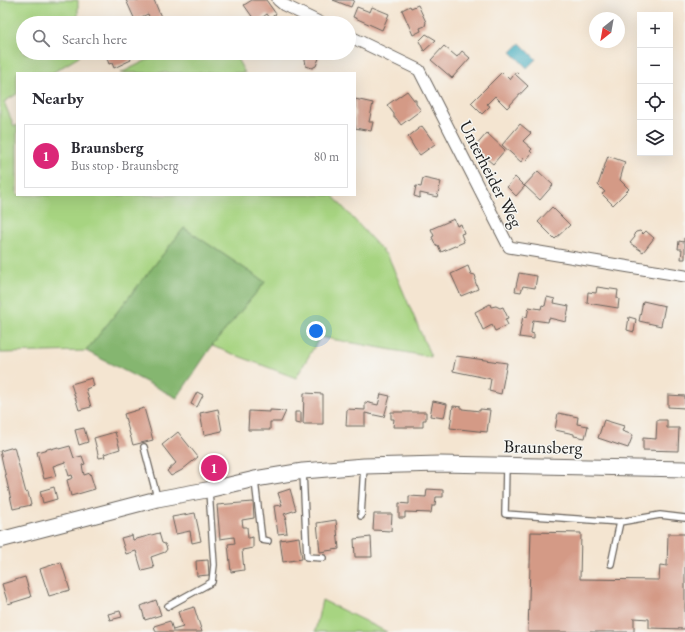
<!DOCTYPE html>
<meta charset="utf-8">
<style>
:root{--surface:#fff;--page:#f2f2f3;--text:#2b2b33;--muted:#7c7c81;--line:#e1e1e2;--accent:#db2777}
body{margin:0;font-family:"EB Garamond",serif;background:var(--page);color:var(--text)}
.controls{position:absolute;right:12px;top:12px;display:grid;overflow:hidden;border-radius:0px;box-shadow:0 4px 16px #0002}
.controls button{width:36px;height:36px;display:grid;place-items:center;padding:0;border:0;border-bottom:1px solid var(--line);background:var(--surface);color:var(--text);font:20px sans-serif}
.compass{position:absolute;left:589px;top:12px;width:36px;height:36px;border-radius:50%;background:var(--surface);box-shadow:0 4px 16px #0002;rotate:211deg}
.you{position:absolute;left:316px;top:331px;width:14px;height:14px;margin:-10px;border:3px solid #fff;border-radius:50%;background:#1a73e8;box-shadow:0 0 0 6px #1a73e833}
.badge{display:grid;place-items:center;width:26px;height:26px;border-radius:50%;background:var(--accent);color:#fff;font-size:13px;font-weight:700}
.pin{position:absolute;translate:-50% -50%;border:2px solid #fff;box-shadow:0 1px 4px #0006}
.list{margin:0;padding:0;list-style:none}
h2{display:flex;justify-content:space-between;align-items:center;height:52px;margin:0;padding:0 16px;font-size:17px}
h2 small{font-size:13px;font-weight:400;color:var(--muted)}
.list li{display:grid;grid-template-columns:26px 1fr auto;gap:12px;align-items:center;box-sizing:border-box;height:64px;margin:0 8px 8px;padding:0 8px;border:1px solid var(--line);border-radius:0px}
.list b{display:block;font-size:15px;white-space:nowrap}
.list p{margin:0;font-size:13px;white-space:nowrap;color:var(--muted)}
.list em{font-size:13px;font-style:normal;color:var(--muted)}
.icon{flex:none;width:22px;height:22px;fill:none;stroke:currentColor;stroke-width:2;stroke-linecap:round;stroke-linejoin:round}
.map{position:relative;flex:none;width:685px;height:632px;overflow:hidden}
.search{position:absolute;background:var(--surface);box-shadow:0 4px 16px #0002;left:16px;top:16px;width:340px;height:44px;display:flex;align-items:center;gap:10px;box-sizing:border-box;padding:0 14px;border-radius:22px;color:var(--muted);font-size:15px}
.panel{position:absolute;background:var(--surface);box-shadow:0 4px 16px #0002;left:16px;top:72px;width:340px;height:124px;border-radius:0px}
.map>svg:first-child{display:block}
</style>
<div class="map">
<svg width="685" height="632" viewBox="0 0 685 632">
<rect width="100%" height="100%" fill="#f6f6f2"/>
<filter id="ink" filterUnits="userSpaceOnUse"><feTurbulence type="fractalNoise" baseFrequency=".025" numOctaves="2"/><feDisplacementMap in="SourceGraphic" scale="8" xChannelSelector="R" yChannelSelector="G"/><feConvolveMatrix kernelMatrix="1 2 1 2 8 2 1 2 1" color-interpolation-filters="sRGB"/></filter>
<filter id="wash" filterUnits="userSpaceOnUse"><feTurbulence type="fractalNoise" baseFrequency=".012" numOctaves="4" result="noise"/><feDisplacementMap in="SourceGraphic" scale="16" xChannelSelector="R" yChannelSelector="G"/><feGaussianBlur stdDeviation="0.9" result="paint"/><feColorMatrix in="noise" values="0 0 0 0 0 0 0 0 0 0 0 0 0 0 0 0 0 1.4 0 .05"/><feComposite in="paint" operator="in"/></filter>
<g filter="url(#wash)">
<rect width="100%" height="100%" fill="#f4e5d1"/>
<!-- green -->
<g fill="#a7d481" stroke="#62784e">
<polygon points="0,0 78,0 78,23 23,23 23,53 79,53 79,57 52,73 17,73 17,94 4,102 14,126 17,125 17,195 332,195 389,258 431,357 320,337 296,378 212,346 265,282 184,228 86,351 0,353"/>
<polygon points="161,53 234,53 245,73 121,73"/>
<polygon points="322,600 387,632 315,632"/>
</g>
<!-- forest -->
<polygon fill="#85b66f" stroke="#506946" points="184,228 265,282 212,346 177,398 86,351"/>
<!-- water -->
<polygon fill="#3ca9bb" stroke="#2c626c" points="520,43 536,59 527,68 511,52"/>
<g id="blocks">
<!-- building -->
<g fill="#d49a86">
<polygon points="126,0 154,0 161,17 151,22 148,14 135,20"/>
<polygon points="252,0 266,0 276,14 270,18 267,14 256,22 244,5"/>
<polygon points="333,0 354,0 351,7"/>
<polygon points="418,5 426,22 425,26 420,28 421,31 413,35 402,10 410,6 411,8"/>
<polygon points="357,7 370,12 372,7 389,14 382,30 353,17"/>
<polygon points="426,34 436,40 424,51 419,41"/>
<polygon points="444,46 457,57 462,51 470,58 452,78 431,60"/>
<polygon points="112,53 128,53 131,60 114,68 112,63 109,64 106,56"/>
<polygon points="304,53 321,53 316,66 312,68 306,66"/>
<polygon points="502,72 510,80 516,72 518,73 516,75 528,86 507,108 495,96 487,104 490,106 482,114 471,103"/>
<polygon points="407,91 414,100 416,100 416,104 421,110 401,125 396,118 394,118 394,114 387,105"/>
<polygon points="355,99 373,103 369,122 373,122 371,131 355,128"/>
<polygon points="520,124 531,133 523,141 532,149 530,151 532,153 526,160 524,158 521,162 502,145"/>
<polygon points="422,126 435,144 420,155 415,149 408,137"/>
<polygon points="487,133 505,150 493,164 474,148"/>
<polygon points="608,156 625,162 620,180 629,189 613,205 602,194 605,192 598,185"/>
<polygon points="538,171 553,185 540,200 525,186 516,196 507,187 515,177 524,186"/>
<polygon points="423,178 441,182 437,197 420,193 420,198 414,196 416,186 421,187"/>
<polygon points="552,207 570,225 555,239 538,222"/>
<polygon points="454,219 457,226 461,224 464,233 461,234 464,242 441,252 438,245 436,246 432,237 434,236 431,229"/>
<polygon points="640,231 643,234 646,231 654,238 643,252 630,243 635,237 634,234 636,232"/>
<polygon points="684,238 685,238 685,259 681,259 682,249 678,249 679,241 684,242"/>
<polygon points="468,266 471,274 475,275 476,278 475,281 478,289 461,296 451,274"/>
<polygon points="519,273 537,276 535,288 523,286 521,292 515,291"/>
<polygon points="597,287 618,290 617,298 619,299 618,308 587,303 588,292 596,293"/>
<polygon points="547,297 555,299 554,303 569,306 566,322 549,318 548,322 533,320 531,333 534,334 534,339 519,337 523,316 527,317 529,307 541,309 542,305 545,306"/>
<polygon points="643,301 665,306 661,326 639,321"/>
<polygon points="490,304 491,307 496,306 500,308 503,307 508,318 505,319 508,325 495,331 492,325 483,330 475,312"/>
<polygon points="629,317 636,319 634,332 627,330"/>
<polygon points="456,356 507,363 501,394 489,391 491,379 453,371"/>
<polygon points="92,378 94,386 86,389 91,407 79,410 71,384"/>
<polygon points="197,392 203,395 197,407 191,404"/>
<polygon points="304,393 323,394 323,424 303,424"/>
<polygon points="381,394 390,396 384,417 365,413 365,426 346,426 347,409 365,410 365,402 378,405"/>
<polygon points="668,395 685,396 685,408 668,407"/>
<polygon points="433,401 447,404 444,418 430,416"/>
<polygon points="453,406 462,407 462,409 480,411 480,409 490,410 487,432 450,428"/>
<polygon points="144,408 153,440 133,445 124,414"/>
<polygon points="218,409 222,431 204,435 200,413"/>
<polygon points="270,410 286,411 281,422 270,422 270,430 248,430 249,411 270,412"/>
<polygon points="295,412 301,412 301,424 295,423"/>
<polygon points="391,412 426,412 426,420 423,420 423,427 393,427 394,419 391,419"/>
<polygon points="558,413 578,417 577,424 588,426 585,438 574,436 574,434 555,430"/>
<polygon points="604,420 624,426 622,431 633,435 628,448 598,438"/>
<polygon points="657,420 667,420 667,428 679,428 678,451 643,450 643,438 656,439"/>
<polygon points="84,428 88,442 79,445 75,430"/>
<polygon points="115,432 120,449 104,454 105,457 99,458 94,438"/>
<polygon points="178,432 198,457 182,470 171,476 167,471 176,463 162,445"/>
<polygon points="70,446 74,458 82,456 85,464 82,465 84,475 90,473 95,489 71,496 67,480 73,478 72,475 69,476 65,462 53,466 56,476 44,479 37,452 51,448 51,449 58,447 59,449"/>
<polygon points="14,447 26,493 28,492 31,505 13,509 0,451"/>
<polygon points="54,487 57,499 43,503 40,491"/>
<polygon points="290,489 296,510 284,514 287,519 285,519 287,533 278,534 274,506 282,505 278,493"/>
<polygon points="427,489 443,490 443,497 436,497 435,506 432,506 431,513 405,512 405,518 399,518 399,503 409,504 409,496 426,497"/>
<polygon points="253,502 254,518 242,520 243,527 247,527 248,538 253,537 253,548 242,550 244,570 231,572 228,544 235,543 234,537 220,539 217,505"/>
<polygon points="195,513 201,541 192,543 190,531 176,534 172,517"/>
<polygon points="374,514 392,514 391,531 373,530"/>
<polygon points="336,520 339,549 320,552 317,523"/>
<polygon points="531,532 581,533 580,579 659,580 660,565 667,566 668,534 685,534 685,629 649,628 649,619 634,618 634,632 528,632"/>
<polygon points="159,533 162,543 165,544 167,549 165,552 151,557 154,568 142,571 136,551 126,554 121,538 132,535 133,540"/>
<polygon points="299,537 302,559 283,562 280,540"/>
<polygon points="371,537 372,557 355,557 354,539"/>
<polygon points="208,560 209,575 197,576 196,561"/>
<polygon points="61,562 70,590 49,596 40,569"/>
<polygon points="25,577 31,597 8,604 2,584"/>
<polygon points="156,600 161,615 145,620 141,606"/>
<polygon points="194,607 202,632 156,632 154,626 170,621 173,630 183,627 178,612"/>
<polygon points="120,611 122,617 110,620 108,614"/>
</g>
</g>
</g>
<g filter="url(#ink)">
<use href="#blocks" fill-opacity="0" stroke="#68625b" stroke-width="1"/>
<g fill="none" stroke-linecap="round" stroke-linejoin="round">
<defs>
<g id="service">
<polyline points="144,447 157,497"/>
<polyline points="506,466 505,514 620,522"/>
<polyline points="303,472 307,557 323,558"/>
<polyline points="255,481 262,540 268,541"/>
<polyline points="361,516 364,466"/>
<polyline points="611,564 620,522 660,515 685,518"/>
<polyline points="168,606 212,582 214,565 209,491"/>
</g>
<g id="minor">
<polyline points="278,0 284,5 321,23"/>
<polyline points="349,36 419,70 509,247 685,276"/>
</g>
<polyline id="secondary" points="0,540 157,499 212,489 255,479 303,471 364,466 440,464 685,469"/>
</defs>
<!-- service casing -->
<use href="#service" stroke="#68625b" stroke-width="8"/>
<!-- minor casing -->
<use href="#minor" stroke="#68625b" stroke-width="13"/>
<!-- secondary casing -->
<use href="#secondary" stroke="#68625b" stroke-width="17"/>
<!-- service -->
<use href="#service" stroke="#fff" stroke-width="5.5"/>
<!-- minor -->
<use href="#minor" stroke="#fff" stroke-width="11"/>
<!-- secondary -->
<use href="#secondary" stroke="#fff" stroke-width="15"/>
</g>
</g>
<g text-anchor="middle" stroke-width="3" stroke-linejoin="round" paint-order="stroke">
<!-- street labels -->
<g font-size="18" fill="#1c1c1c" stroke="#f6f6f2">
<text transform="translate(491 174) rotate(63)" y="6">Unterheider Weg</text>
<text transform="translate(543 447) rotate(1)" y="6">Braunsberg</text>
</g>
</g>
</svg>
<div class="controls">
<button>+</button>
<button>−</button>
<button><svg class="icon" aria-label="locate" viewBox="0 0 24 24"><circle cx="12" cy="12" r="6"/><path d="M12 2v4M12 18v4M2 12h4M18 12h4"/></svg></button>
<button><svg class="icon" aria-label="layers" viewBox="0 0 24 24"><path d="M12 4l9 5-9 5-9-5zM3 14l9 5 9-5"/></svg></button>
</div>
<svg class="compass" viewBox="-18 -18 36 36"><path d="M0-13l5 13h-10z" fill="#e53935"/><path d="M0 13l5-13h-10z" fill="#7c7c81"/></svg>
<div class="you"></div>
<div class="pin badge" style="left:214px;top:468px">1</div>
<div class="search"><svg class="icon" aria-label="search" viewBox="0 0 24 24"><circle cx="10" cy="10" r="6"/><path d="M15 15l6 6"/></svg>Search here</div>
<section class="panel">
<h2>Nearby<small></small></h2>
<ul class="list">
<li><span class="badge">1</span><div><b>Braunsberg</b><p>Bus stop · Braunsberg</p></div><em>80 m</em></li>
</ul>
</section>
</div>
